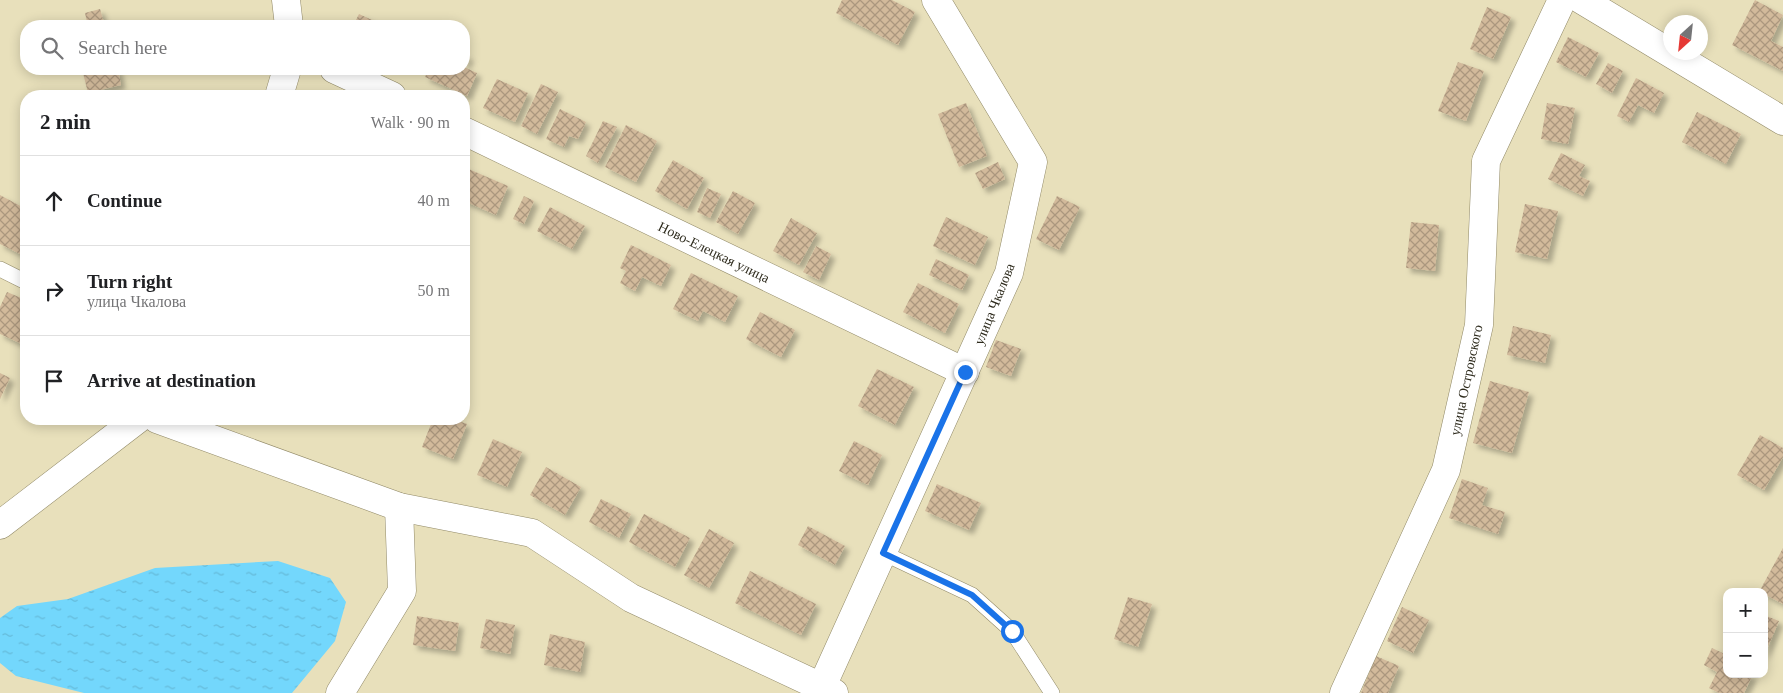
<!DOCTYPE html>
<meta charset="utf-8">
<style>
:root{--surface:#fff;--page:#f2f2f2;--text:#202124;--muted:#757577;--line:#e0e0e0}
body{margin:0;font-family:"Times New Roman",serif;background:var(--page);color:var(--text)}
.controls{position:absolute;right:15px;bottom:15px;display:grid;overflow:hidden;border-radius:10px;box-shadow:0 2px 12px #0003}
.controls button{width:45px;height:45px;display:grid;place-items:center;padding:0;border:0;border-bottom:1px solid var(--line);background:var(--surface);color:var(--text);font:25px sans-serif}
.compass{position:absolute;left:1663px;top:15px;width:45px;height:45px;border-radius:50%;background:var(--surface);box-shadow:0 2px 12px #0003;rotate:207deg}
.stop{position:absolute;width:15px;height:15px;margin:-11px;border:4px solid #1a73e8;border-radius:50%;background:#fff}
.stop.end{background:#1a73e8;border-color:#fff;box-shadow:0 1px 5px #0008}
.list{margin:0;padding:0;list-style:none}
h2{display:flex;justify-content:space-between;align-items:center;height:65px;margin:0;padding:0 20px;font-size:21px}
h2 small{font-size:16px;font-weight:400;color:var(--muted)}
.list li{display:grid;grid-template-columns:32px 1fr auto;gap:15px;align-items:center;box-sizing:border-box;height:90px;padding:0 20px;border-top:1px solid var(--line)}
.list b{display:block;font-size:19px;white-space:nowrap}
.list p{margin:0;font-size:16px;white-space:nowrap;color:var(--muted)}
.list em{font-size:16px;font-style:normal;color:var(--muted)}
.icon{flex:none;width:28px;height:28px;fill:none;stroke:currentColor;stroke-width:2;stroke-linecap:round;stroke-linejoin:round}
.map{position:relative;flex:none;width:1783px;height:693px;overflow:hidden}
.search{position:absolute;background:var(--surface);box-shadow:0 2px 12px #0003;left:20px;top:20px;width:450px;height:55px;display:flex;align-items:center;gap:12px;box-sizing:border-box;padding:0 18px;border-radius:20px;color:var(--muted);font-size:19px}
.panel{position:absolute;background:var(--surface);box-shadow:0 2px 12px #0003;left:20px;top:90px;width:450px;height:335px;border-radius:20px}
.map>svg:first-child{display:block}
</style>
<div class="map">
<svg width="1783" height="693" viewBox="0 0 1783 693">
<defs>
<pattern id="water-ripples" width="26" height="14" patternUnits="userSpaceOnUse" patternTransform="scale(1.25)"><rect width="26" height="14" fill="#73d7fc"/><path d="M2 4q2-2 4 0t4 0M15 11q2-2 4 0t4 0" fill="none" stroke="#64b9d8"/></pattern>
<pattern id="building-cross-hatch" width="8" height="8" patternUnits="userSpaceOnUse" patternTransform="scale(1.25)"><rect width="8" height="8" fill="#d2ba9b"/><path d="M0 0l8 8M0 8l8-8" fill="none" stroke="#ab977e"/></pattern>
<filter id="shadow"><feDropShadow dx="4.5" dy="4.5" stdDeviation="2.5" flood-color="#0004"/></filter>
</defs>
<rect width="100%" height="100%" fill="#e8e0bb"/>
<!-- water -->
<polygon fill="url(#water-ripples)" points="278,561 330,578 346,602 335,641 292,693 84,693 16,676 0,663 0,618 17,606 68,599 155,568"/>
<!-- building -->
<g fill="url(#building-cross-hatch)" filter="url(#shadow)">
<polygon points="842,0 892,0 915,12 898,45 836,13"/>
<polygon points="1755,0 1783,15 1771,41 1783,47 1783,71 1732,45"/>
<polygon points="1487,7 1511,17 1493,59 1470,49"/>
<polygon points="100,9 105,26 88,26 85,13"/>
<polygon points="359,14 385,26 353,26"/>
<polygon points="1568,37 1599,53 1586,77 1556,62"/>
<polygon points="464,54 469,57 464,67 477,73 467,96 425,77 429,69 464,69"/>
<polygon points="1458,62 1484,71 1466,121 1438,111"/>
<polygon points="1608,63 1623,71 1612,93 1596,84"/>
<polygon points="82,69 118,69 121,85 88,93"/>
<polygon points="1636,78 1664,93 1654,113 1638,105 1629,122 1617,116"/>
<polygon points="497,79 528,93 515,122 483,108"/>
<polygon points="541,84 558,92 537,134 521,126"/>
<polygon points="966,103 987,156 959,167 938,114"/>
<polygon points="1547,103 1575,108 1568,144 1541,139"/>
<polygon points="560,109 586,122 578,139 569,136 564,147 546,139"/>
<polygon points="1697,112 1741,134 1726,164 1682,142"/>
<polygon points="603,121 617,127 598,163 586,156"/>
<polygon points="626,125 657,141 636,182 605,167"/>
<polygon points="1561,153 1585,165 1579,176 1590,181 1583,196 1548,179"/>
<polygon points="673,160 704,178 687,209 655,191"/>
<polygon points="998,162 1005,179 983,189 975,173"/>
<polygon points="464,167 508,186 496,215 464,201"/>
<polygon points="707,188 721,194 710,218 697,212"/>
<polygon points="733,191 755,203 738,234 716,222"/>
<polygon points="0,195 26,209 26,257 0,244"/>
<polygon points="524,196 534,201 524,224 513,219"/>
<polygon points="1057,196 1080,207 1059,250 1036,239"/>
<polygon points="1525,204 1558,211 1547,259 1515,252"/>
<polygon points="550,207 585,226 572,249 537,231"/>
<polygon points="946,217 988,237 975,265 933,246"/>
<polygon points="791,218 817,233 799,265 773,251"/>
<polygon points="1411,222 1439,225 1435,271 1406,268"/>
<polygon points="631,245 671,265 661,286 642,277 635,291 620,283 626,271 620,268"/>
<polygon points="816,246 831,254 819,280 803,272"/>
<polygon points="936,259 969,275 962,290 929,275"/>
<polygon points="691,273 738,296 725,322 703,311 698,321 673,309"/>
<polygon points="918,283 959,304 945,333 903,312"/>
<polygon points="7,292 26,300 26,346 0,334 0,307"/>
<polygon points="760,312 795,330 781,357 746,339"/>
<polygon points="1513,326 1551,335 1545,363 1507,355"/>
<polygon points="996,340 1021,349 1011,376 986,367"/>
<polygon points="877,369 914,387 895,425 858,406"/>
<polygon points="0,373 10,378 0,399"/>
<polygon points="1490,381 1529,392 1512,453 1473,443"/>
<polygon points="433,419 453,419 467,424 453,459 422,447"/>
<polygon points="1760,435 1783,448 1783,457 1764,490 1737,475"/>
<polygon points="493,439 522,452 507,487 477,475"/>
<polygon points="854,441 882,455 868,485 839,471"/>
<polygon points="546,467 581,487 565,515 530,495"/>
<polygon points="1462,479 1488,488 1482,505 1505,512 1498,534 1449,518"/>
<polygon points="937,484 981,503 969,530 925,511"/>
<polygon points="601,499 631,514 619,538 589,522"/>
<polygon points="644,514 690,538 675,567 629,542"/>
<polygon points="808,526 845,546 835,565 798,545"/>
<polygon points="709,529 734,543 709,588 684,575"/>
<polygon points="1783,548 1783,604 1764,594 1764,592 1759,592"/>
<polygon points="750,571 816,604 801,635 735,603"/>
<polygon points="1128,597 1152,604 1138,647 1114,639"/>
<polygon points="1402,607 1429,620 1413,653 1387,641"/>
<polygon points="1764,615 1779,621 1764,656"/>
<polygon points="417,616 459,623 455,651 413,645"/>
<polygon points="486,619 515,625 510,654 480,648"/>
<polygon points="550,634 585,642 580,672 544,665"/>
<polygon points="1712,648 1727,655 1727,674 1753,674 1744,693 1719,693 1709,688 1717,672 1704,665"/>
<polygon points="1376,656 1399,666 1388,693 1361,693"/>
</g>
<g fill="none" stroke-linecap="round" stroke-linejoin="round">
<defs>
<g id="lane">
<polyline points="0,269 26,282"/>
<polyline points="883,553 972,595 1012,631 1052,693"/>
</g>
<g id="street">
<polyline points="1582,0 1783,121"/>
<polyline points="334,69 392,96"/>
<polyline points="279,96 287,69"/>
<polyline points="464,131 965,372"/>
<polyline points="157,419 399,507 532,533 631,598 834,693"/>
<polyline points="0,525 138,419"/>
<polyline points="340,693 402,591 399,507"/>
<polyline points="1344,693 1446,470 1479,325 1486,161 1562,0"/>
</g>
<g id="secondary">
<polyline points="286,0 289,26"/>
<polyline points="819,693 1009,273 1033,162 936,0"/>
</g>
</defs>
<!-- lane casing -->
<use href="#lane" stroke="#918967" stroke-width="16"/>
<!-- street casing -->
<use href="#street" stroke="#918967" stroke-width="29"/>
<!-- secondary casing -->
<use href="#secondary" stroke="#918967" stroke-width="29"/>
<!-- lane -->
<use href="#lane" stroke="#fff" stroke-width="15"/>
<!-- street -->
<use href="#street" stroke="#fff" stroke-width="28"/>
<!-- secondary -->
<use href="#secondary" stroke="#fff" stroke-width="28"/>
</g>
<g fill="none" stroke-linecap="round" stroke-linejoin="round">
<!-- route -->
<polyline stroke="#1a73e8" stroke-width="6" points="965,372 883,553 972,595 1012,631"/>
</g>
<g text-anchor="middle" stroke-width="4" stroke-linejoin="round" paint-order="stroke">
<!-- street labels -->
<g font-size="14" fill="#2e2b1d" stroke="#fff">
<text transform="translate(714 252) rotate(26)" y="5">Ново-Елецкая улица</text>
<text transform="translate(994 304) rotate(-68)" y="5">улица Чкалова</text>
<text transform="translate(1466 380) rotate(-78)" y="5">улица Островского</text>
</g>
</g>
</svg>
<div class="controls">
<button>+</button>
<button>−</button>
</div>
<svg class="compass" viewBox="-18 -18 36 36"><path d="M0-13l5 13h-10z" fill="#e53935"/><path d="M0 13l5-13h-10z" fill="#757577"/></svg>
<div class="stop" style="left:1012px;top:631px"></div>
<div class="stop end" style="left:965px;top:372px"></div>
<div class="search"><svg class="icon" aria-label="search" viewBox="0 0 24 24"><circle cx="10" cy="10" r="6"/><path d="M15 15l6 6"/></svg>Search here</div>
<section class="panel">
<h2>2 min<small>Walk · 90 m</small></h2>
<ul class="list">
<li><svg class="icon" aria-label="ahead" viewBox="0 0 24 24"><path d="M12 20V5M6 11l6-6 6 6"/></svg><div><b>Continue</b></div><em>40 m</em></li>
<li><svg class="icon" aria-label="right" viewBox="0 0 24 24"><path d="M7 20v-9h11M14 6l5 5-5 5"/></svg><div><b>Turn right</b><p>улица Чкалова</p></div><em>50 m</em></li>
<li><svg class="icon" aria-label="arrive" viewBox="0 0 24 24"><path d="M6 21V4h12l-3 4 3 4H6"/></svg><div><b>Arrive at destination</b></div></li>
</ul>
</section>
</div>
